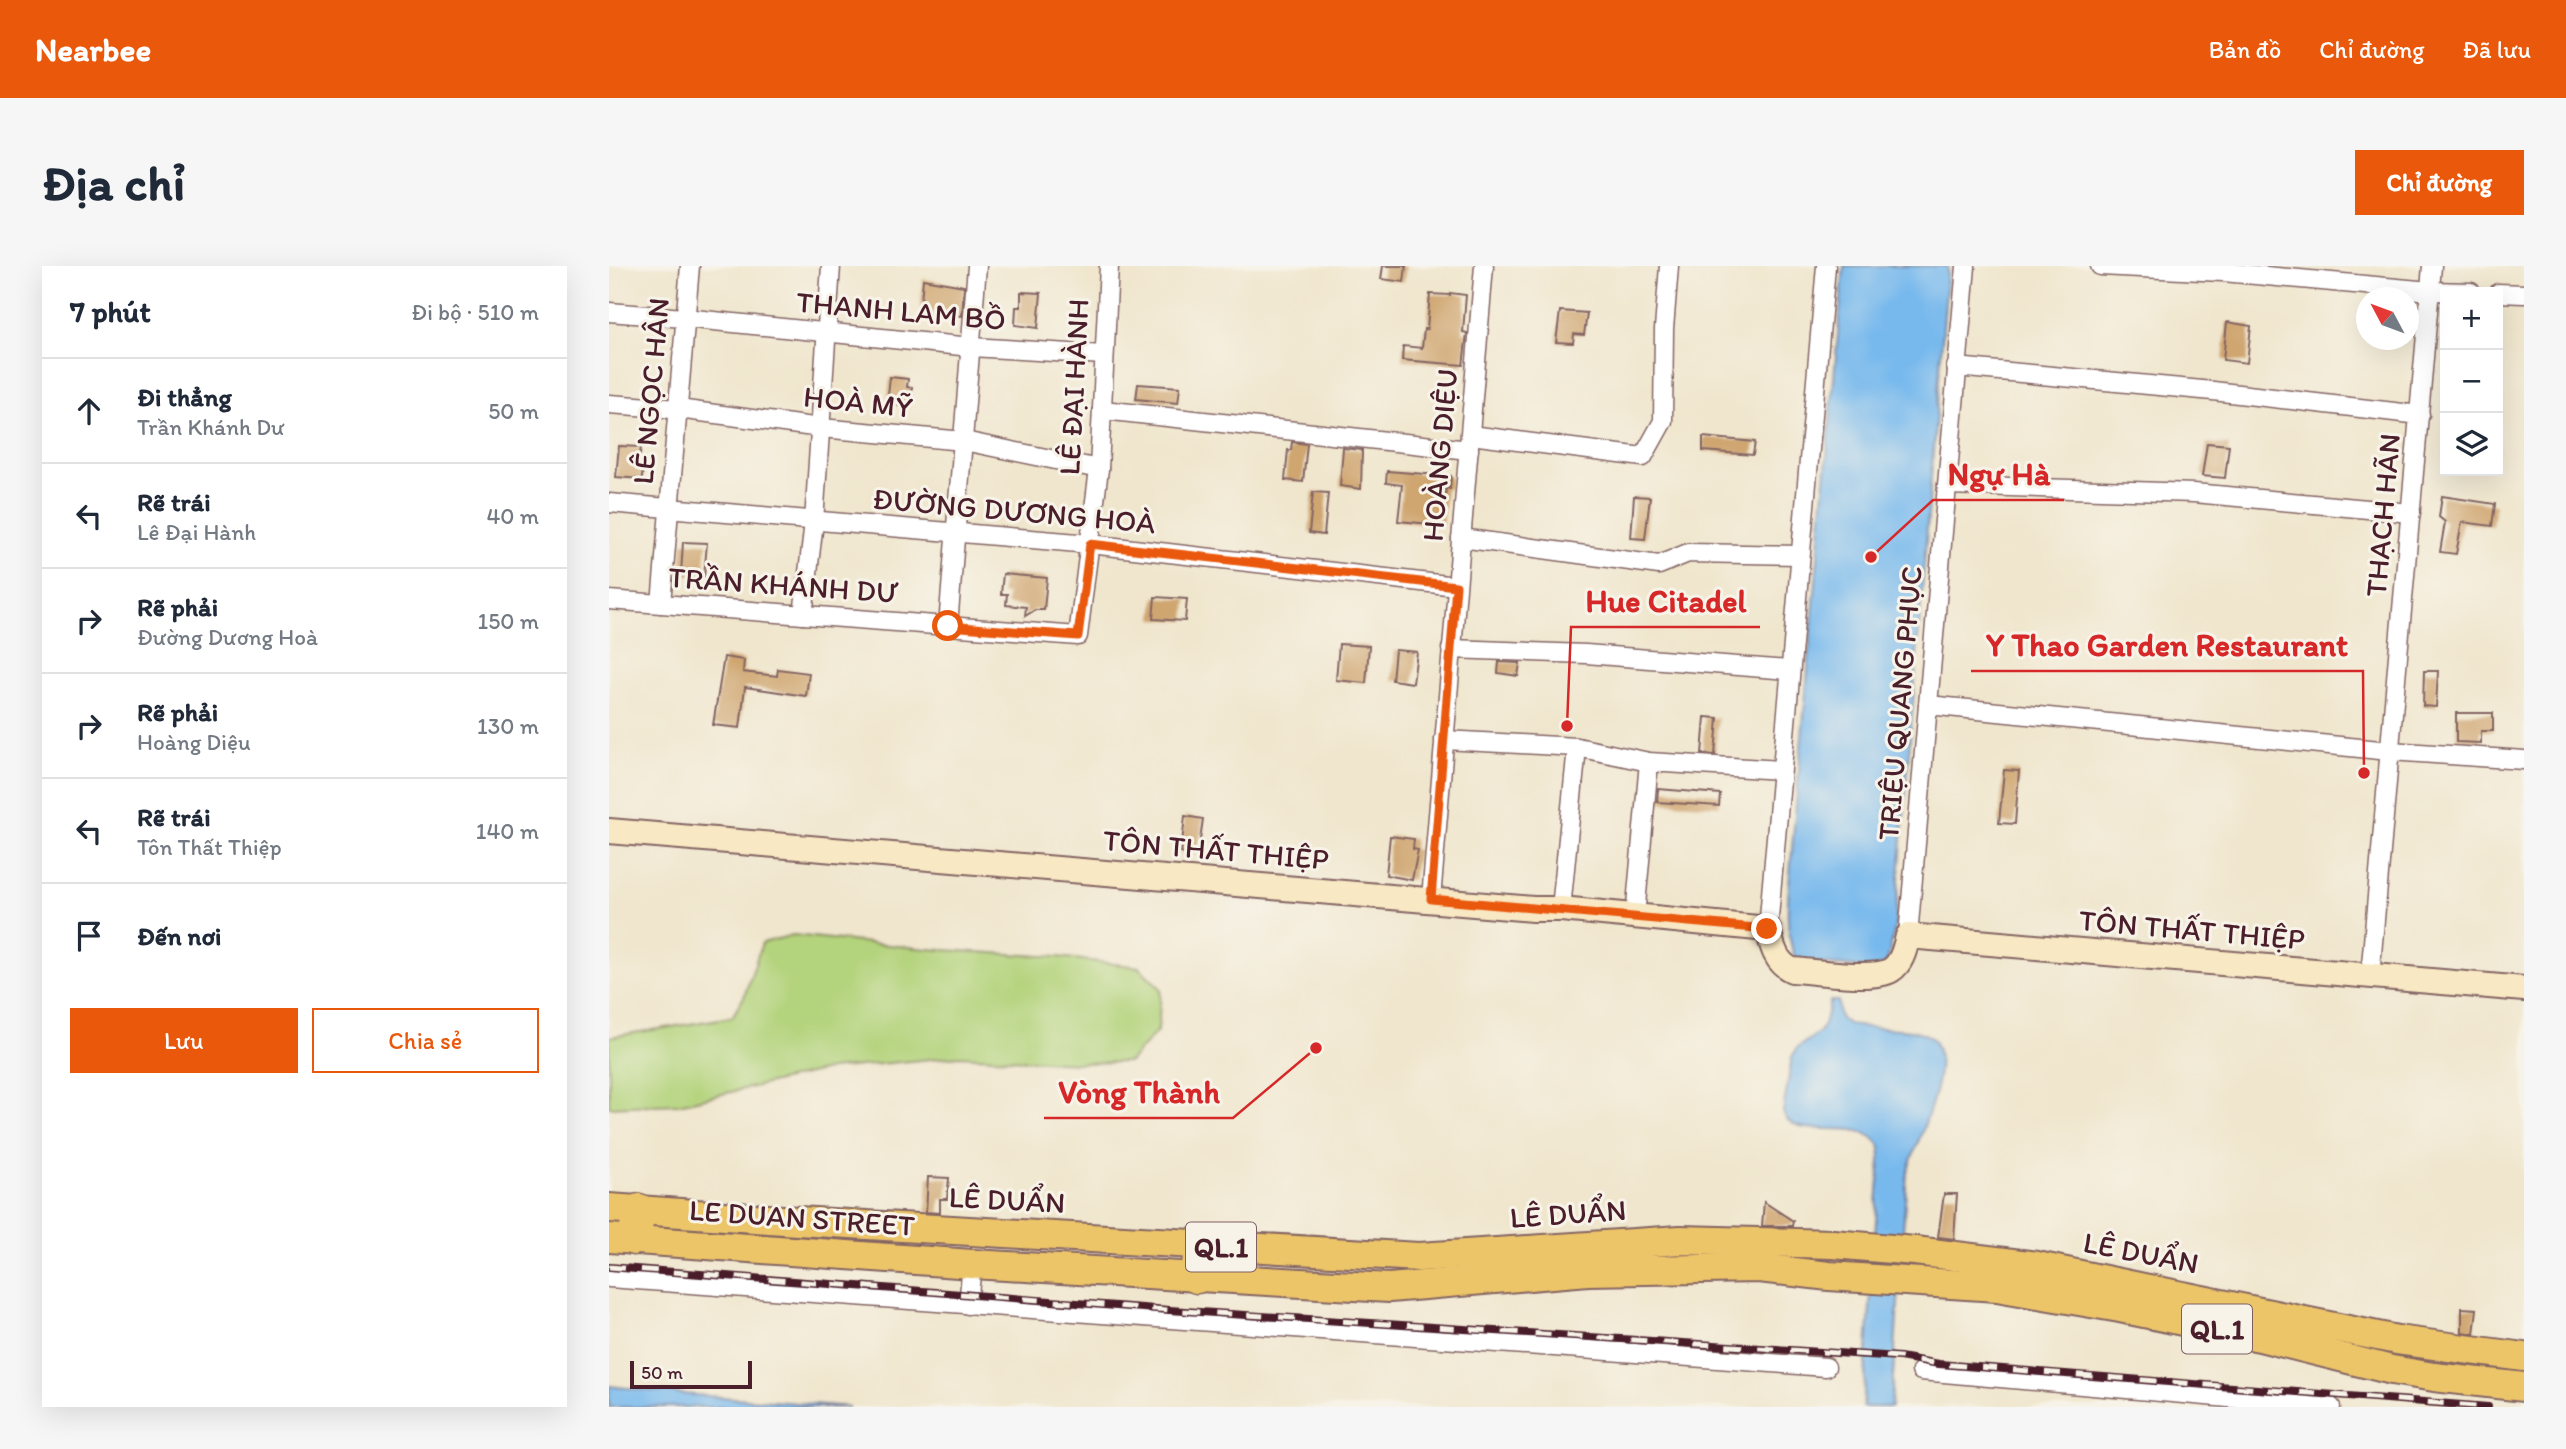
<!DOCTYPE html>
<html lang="vi">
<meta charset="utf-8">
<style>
:root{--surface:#fff;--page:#f6f6f7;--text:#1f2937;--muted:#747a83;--line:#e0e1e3;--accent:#ea580c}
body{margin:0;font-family:Itim,sans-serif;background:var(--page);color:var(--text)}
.controls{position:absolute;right:21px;top:21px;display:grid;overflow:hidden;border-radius:0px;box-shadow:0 7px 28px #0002}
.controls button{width:63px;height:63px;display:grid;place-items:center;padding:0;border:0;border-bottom:2px solid var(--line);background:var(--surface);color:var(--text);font:35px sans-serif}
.compass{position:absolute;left:1747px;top:21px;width:63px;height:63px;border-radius:50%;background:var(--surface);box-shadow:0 7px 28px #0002;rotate:311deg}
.scale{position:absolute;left:21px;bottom:18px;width:122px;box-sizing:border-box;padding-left:7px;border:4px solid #4a1f2b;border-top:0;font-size:19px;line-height:24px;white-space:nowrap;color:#4a1f2b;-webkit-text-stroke:5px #f7f3e8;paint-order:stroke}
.stop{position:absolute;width:21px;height:21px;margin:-16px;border:5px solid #ea580c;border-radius:50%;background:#fff}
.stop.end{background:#ea580c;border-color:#fff;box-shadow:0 2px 7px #0008}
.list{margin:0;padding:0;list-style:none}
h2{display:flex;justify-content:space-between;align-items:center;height:91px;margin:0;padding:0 28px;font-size:30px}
h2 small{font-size:23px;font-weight:400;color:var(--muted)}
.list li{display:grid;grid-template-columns:46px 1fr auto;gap:21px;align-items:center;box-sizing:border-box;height:105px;padding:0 28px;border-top:2px solid var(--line)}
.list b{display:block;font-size:26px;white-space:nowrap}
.list p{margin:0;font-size:23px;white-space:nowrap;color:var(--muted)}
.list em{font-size:23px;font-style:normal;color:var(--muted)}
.actions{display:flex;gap:14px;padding:21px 28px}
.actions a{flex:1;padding:16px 0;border:2px solid var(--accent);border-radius:0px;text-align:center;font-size:24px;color:var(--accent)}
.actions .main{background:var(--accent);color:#fff}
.icon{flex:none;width:38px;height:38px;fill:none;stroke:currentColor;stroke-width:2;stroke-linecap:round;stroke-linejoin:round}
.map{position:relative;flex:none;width:1915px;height:1141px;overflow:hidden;border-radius:0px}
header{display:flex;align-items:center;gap:42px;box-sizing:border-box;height:98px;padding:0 35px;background:var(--accent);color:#fff}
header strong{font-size:33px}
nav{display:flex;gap:38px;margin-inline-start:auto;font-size:24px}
.intro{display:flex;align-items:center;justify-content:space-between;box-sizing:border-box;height:168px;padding:0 42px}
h1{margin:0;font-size:49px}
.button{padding:18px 32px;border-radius:0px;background:var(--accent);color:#fff;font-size:24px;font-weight:700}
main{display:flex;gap:42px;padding:0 42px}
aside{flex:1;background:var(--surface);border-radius:0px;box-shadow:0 7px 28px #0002}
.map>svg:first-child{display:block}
</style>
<header>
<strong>Nearbee</strong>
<nav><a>Bản đồ</a><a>Chỉ đường</a><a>Đã lưu</a></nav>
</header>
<div class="intro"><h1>Địa chỉ</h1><a class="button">Chỉ đường</a></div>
<main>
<aside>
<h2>7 phút<small>Đi bộ · 510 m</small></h2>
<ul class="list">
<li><svg class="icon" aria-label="ahead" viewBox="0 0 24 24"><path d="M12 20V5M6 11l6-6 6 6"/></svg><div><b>Đi thẳng</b><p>Trần Khánh Dư</p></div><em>50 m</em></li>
<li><svg class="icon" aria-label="left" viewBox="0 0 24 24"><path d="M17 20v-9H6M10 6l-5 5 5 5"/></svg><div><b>Rẽ trái</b><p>Lê Đại Hành</p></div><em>40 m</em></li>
<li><svg class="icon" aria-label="right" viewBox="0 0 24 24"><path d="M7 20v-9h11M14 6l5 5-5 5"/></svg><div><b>Rẽ phải</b><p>Đường Dương Hoà</p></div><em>150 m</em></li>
<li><svg class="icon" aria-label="right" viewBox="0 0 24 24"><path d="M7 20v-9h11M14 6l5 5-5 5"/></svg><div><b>Rẽ phải</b><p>Hoàng Diệu</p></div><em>130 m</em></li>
<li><svg class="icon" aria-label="left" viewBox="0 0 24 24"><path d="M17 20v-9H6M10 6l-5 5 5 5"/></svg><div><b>Rẽ trái</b><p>Tôn Thất Thiệp</p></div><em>140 m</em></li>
<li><svg class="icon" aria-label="arrive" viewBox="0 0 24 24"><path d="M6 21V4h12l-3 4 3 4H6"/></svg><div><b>Đến nơi</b></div></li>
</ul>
<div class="actions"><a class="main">Lưu</a><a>Chia sẻ</a></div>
</aside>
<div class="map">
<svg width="1915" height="1141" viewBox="0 0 1915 1141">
<rect width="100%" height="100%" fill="#f7f3e8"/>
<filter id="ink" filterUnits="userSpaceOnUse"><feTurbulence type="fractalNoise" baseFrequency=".0143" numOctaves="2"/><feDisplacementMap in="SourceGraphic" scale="14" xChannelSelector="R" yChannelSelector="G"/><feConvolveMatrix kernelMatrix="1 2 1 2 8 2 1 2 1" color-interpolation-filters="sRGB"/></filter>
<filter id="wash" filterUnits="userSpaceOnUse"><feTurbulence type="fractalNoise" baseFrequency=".00686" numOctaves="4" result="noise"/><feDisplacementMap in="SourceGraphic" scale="28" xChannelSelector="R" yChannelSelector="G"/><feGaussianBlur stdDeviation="1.57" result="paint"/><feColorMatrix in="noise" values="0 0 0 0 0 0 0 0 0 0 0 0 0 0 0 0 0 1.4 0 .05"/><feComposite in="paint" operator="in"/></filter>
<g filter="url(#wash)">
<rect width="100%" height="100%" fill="#f0e6cd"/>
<!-- green -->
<polygon fill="#b3d37b" stroke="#7e7953" stroke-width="2" points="184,669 318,683 449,691 530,701 552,723 549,764 520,796 469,797 351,790 222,803 70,838 0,841 0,771 123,751 135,731 153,677"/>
<!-- water -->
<g fill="#78b9ed" stroke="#616c8c" stroke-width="2">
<path d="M1235,0H1339L1286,662L1278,696L1267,703L1195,696L1186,691C1173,659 1181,617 1183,583Z"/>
<path d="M1221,735H1229C1230,740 1229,747 1231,751C1240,770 1304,754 1323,773C1347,797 1306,879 1298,906L1282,1141H1254L1272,882C1253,844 1186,881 1174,846L1183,791L1188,782L1208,768L1215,759Z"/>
<polygon points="0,1120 73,1128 240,1141 0,1141"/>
</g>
<g id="blocks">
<!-- building -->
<g fill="#cfa56f">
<polygon points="774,0 797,0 795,16 772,13"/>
<polygon points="314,13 355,20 353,50 311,46"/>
<polygon points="412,26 432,27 429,62 406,59 407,41 412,41"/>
<polygon points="841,27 857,29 854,66 858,67 854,99 793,94 794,80 813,82 815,63 818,63 821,28 841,29"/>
<polygon points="951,45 978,47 975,69 965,68 964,77 947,76"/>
<polygon points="1618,56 1642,60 1638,97 1614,94"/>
<polygon points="281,111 299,113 298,121 303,122 301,141 278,138"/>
<polygon points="529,118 571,121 569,137 527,133"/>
<polygon points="1094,171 1146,176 1144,189 1094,185"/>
<polygon points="683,176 698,178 694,216 676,214 679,184 682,184"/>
<polygon points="1598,177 1620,179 1616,212 1593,210"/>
<polygon points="10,180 32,181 30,195 34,195 33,213 7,211"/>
<polygon points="734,182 753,184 752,223 731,220"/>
<polygon points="778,205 842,210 841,223 837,222 833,259 789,255 793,219 777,217"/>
<polygon points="704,226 719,227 715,269 700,267"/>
<polygon points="1025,230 1041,231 1036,273 1022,272"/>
<polygon points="1833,230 1886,238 1883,260 1853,256 1847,288 1831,286 1836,256 1830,251"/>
<polygon points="74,276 98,277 95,311 72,308"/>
<polygon points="394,308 438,312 435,344 426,344 416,350 417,341 397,339 398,328 392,328"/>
<polygon points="546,331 578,333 576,355 544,353"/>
<polygon points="730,378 760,380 757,417 727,414"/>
<polygon points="786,384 808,386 804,417 783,414"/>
<polygon points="115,391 135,394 134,406 168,410 169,403 200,407 197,430 136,421 131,462 104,459"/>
<polygon points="890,396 911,397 909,410 889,407"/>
<polygon points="1815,405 1829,405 1827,441 1814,440"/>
<polygon points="1847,447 1884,447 1884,465 1872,465 1872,477 1847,476"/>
<polygon points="1096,451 1109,452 1106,489 1093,488"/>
<polygon points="1395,504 1410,505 1406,558 1390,557"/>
<polygon points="1049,523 1111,528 1110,540 1048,536"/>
<polygon points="576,550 594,553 589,588 572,587"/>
<polygon points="781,570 805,573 804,583 809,584 803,614 777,609"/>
<polygon points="319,911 340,912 338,933 331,933 331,947 317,946"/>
<polygon points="1335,928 1348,928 1345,973 1329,971"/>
<polygon points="1155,936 1184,955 1183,960 1153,960"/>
<polygon points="1853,1042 1868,1043 1865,1068 1853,1066"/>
</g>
</g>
</g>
<g filter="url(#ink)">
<use href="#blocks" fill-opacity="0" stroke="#846564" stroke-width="2"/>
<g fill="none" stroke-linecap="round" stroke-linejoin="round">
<defs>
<g id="street">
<polyline points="1491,0 1614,6 1821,25 1862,26"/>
<polyline points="1889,27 1915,28"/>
<polyline points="0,46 75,52 362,81 495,89"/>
<polyline points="1347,101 1604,125 1811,149"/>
<polyline points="0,138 69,143 212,162 355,175 490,203"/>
<polyline points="494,144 860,184"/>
<polyline points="862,169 1034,191 1054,155 1055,63 1060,0"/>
<polyline points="1338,219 1585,227 1802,247"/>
<polyline points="0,237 481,278 847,320"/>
<polyline points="852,272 1050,299 1079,287 1191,289"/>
<polyline points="0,334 469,370 490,203 500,0"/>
<polyline points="52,338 81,0"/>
<polyline points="194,349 205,256 222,0"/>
<polyline points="339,360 368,0"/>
<polyline points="842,383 977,388 1180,404"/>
<polyline points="1319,439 1781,485 1915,494"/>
<polyline points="835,474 968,481 1040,496 1172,504"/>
<polyline points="822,633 875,0"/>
<polyline points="952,643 968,481"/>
<polyline points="1026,650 1040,496"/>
<polyline points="1159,663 1217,0"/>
<polyline points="1299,670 1357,0"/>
<polyline points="1761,711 1823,0"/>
<polyline points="0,1012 1217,1101"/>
<polyline points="359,1039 363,998"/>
<polyline points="1312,1105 1722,1141"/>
</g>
<path id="secondary" d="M0,565L924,643H952L1159,663C1163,680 1167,697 1183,704C1205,705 1265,715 1282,704C1293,697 1296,682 1299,670L1915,723"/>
<g id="primary">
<polyline points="0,942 189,955 810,991 1071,974 1224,978 1306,985 1428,1000 1788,1074 1915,1091"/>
<polyline points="0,972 363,998 780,1022 979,1005 1150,1002 1220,1010 1388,1021 1511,1042 1651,1071 1783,1104 1825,1111 1915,1121"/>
</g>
<g id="highway">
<polyline points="25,973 30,944"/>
<polyline points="588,1011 591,979"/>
</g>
</defs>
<!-- street casing -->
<use href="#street" stroke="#846564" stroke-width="21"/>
<!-- secondary casing -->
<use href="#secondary" stroke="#846564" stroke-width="28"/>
<!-- primary casing -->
<use href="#primary" stroke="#846564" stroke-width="32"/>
<!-- highway casing -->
<use href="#highway" stroke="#846564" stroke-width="35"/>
<!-- street -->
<use href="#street" stroke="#fff" stroke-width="18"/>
<!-- secondary -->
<use href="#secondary" stroke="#f8e8c3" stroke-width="24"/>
<!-- primary -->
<use href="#primary" stroke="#edc569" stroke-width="28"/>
<!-- highway -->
<use href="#highway" stroke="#edc569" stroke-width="32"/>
<defs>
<polyline id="rail" points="0,1001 560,1044 1291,1091 1330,1098 1879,1141"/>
</defs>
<!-- rail casing -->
<use href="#rail" stroke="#4a1f2b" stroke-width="8"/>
<!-- rail -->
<use href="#rail" stroke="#f7f3e8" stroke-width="5" stroke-dasharray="16" stroke-linecap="butt"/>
</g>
</g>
<g fill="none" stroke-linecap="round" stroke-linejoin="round" filter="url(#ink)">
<!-- route -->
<polyline stroke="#ea580c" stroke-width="9" points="339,360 469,370 481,278 847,320 822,633 1158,663"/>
</g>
<g text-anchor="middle" stroke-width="6" stroke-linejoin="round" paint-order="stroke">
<!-- shield labels -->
<g fill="#f7f3e8" stroke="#7e5f64" stroke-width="2">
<rect x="577" y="956.5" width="70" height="49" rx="5"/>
<rect x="1573" y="1038.5" width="70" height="49" rx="5"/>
</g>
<g font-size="28" font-weight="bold" fill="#4a1f2b">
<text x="612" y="991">QL.1</text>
<text x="1608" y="1073">QL.1</text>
</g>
<!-- street labels -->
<g font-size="30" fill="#4a1f2b" stroke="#f7f3e8">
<text transform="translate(292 45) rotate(5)" y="10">THANH LAM BỒ</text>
<text transform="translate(465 121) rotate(-87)" y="10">LÊ ĐẠI HÀNH</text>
<text transform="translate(42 125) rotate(-85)" y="10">LÊ NGỌC HÂN</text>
<text transform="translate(249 136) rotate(6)" y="10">HOÀ MỸ</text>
<text transform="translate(831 189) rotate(-85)" y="10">HOÀNG DIỆU</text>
<text transform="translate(405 245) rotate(5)" y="10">ĐƯỜNG DƯƠNG HOÀ</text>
<text transform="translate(1774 249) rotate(-85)" y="10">THẠCH HÃN</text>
<text transform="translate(174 319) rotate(4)" y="10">TRẦN KHÁNH DƯ</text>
<text transform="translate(1291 437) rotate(-85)" y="10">TRIỆU QUANG PHỤC</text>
<text transform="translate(607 584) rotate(5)" y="10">TÔN THẤT THIỆP</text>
<text transform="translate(1583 664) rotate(5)" y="10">TÔN THẤT THIỆP</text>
<text transform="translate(398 934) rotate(3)" y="10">LÊ DUẨN</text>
<text transform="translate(959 948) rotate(-4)" y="10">LÊ DUẨN</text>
<text transform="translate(193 952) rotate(4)" y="10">LE DUAN STREET</text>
<text transform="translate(1532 987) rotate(11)" y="10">LÊ DUẨN</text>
</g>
</g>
<!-- callouts -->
<path fill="none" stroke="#d62828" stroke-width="2.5" d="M1262 291L1324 234H1455M958 460L962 361H1151M1755 507L1754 405H1362M707 782L624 852H435"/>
<g fill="#d62828" stroke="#f7f3e8" stroke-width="2.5">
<circle cx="1262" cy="291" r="7"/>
<circle cx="958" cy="460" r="7"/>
<circle cx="1755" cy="507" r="7"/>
<circle cx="707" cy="782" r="7"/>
</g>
<g font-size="32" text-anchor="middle" font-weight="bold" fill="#d62828" stroke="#f7f3e8" stroke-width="6" stroke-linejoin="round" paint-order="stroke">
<text x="1390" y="219">Ngự Hà</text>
<text x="1057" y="346">Hue Citadel</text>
<text x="1558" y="390">Y Thao Garden Restaurant</text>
<text x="530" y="837">Vòng Thành</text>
</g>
</svg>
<div class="controls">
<button>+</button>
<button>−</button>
<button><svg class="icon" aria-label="layers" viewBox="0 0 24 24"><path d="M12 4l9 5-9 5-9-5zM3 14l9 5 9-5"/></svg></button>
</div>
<svg class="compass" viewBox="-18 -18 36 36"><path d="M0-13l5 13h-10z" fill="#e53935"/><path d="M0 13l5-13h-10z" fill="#747a83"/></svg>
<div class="scale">50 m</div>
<div class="stop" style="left:339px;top:360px"></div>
<div class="stop end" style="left:1158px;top:663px"></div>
</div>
</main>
